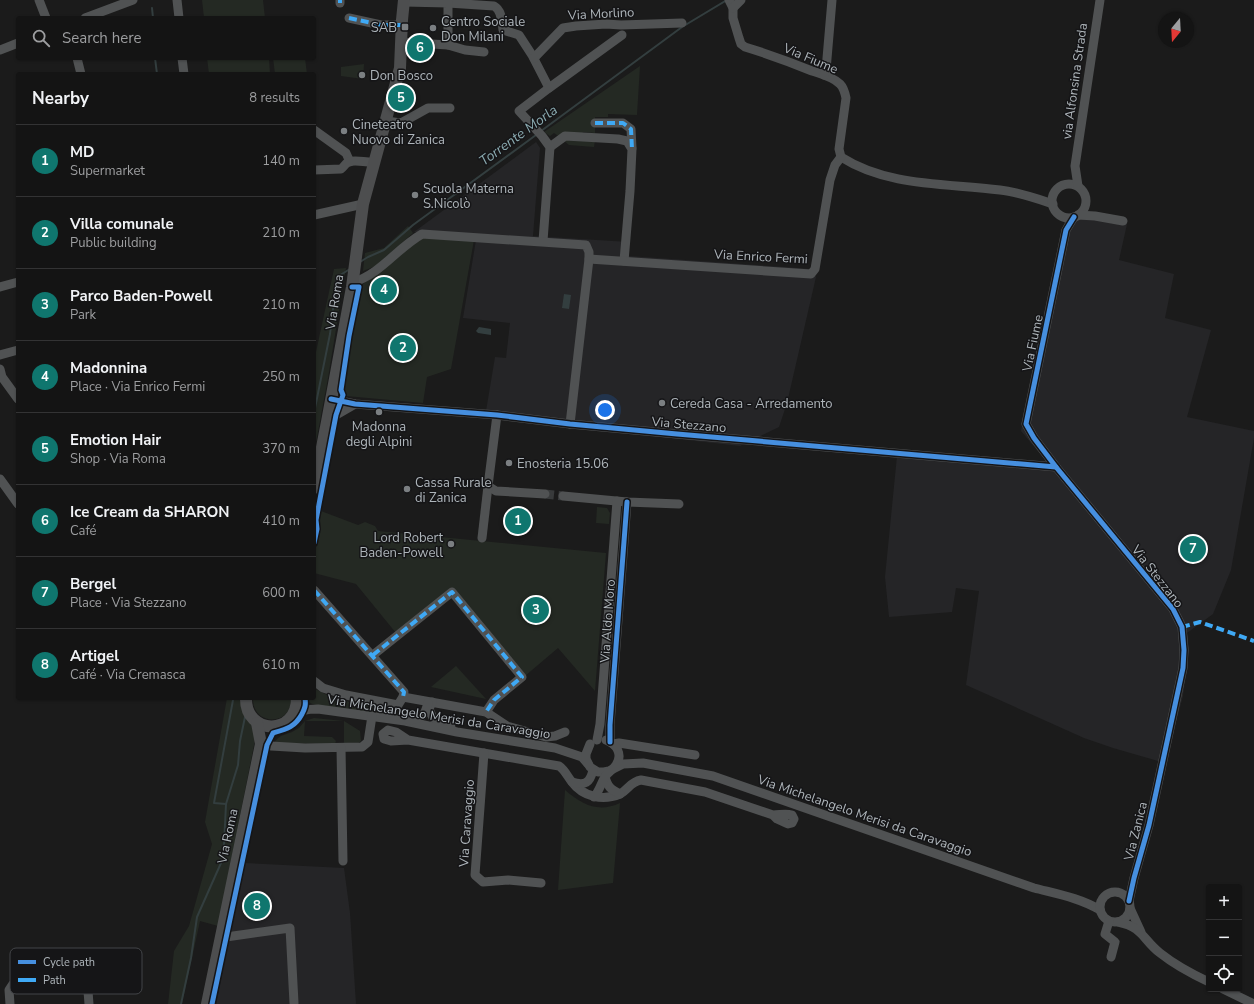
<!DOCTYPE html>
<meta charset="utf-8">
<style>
:root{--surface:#141414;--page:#212122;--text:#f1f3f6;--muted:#9d9ea0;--line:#333334;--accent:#0f766e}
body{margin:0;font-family:"Nunito Sans",sans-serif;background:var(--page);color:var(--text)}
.controls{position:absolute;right:12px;bottom:12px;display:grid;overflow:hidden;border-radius:4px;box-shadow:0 1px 3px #0004}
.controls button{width:36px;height:36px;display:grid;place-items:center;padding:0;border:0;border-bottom:1px solid var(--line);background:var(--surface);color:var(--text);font:20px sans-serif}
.compass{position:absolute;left:1158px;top:12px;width:36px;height:36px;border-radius:50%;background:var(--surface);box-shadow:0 1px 3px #0004;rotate:198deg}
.you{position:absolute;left:605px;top:410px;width:14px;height:14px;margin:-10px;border:3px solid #fff;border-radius:50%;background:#1a73e8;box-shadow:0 0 0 6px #1a73e833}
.badge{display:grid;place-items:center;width:26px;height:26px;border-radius:50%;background:var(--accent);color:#fff;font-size:13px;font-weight:700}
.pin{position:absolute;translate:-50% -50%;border:2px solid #fff;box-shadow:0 1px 4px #0006}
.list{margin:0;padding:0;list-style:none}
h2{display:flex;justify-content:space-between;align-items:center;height:52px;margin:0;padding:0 16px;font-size:17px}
h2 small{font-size:13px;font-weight:400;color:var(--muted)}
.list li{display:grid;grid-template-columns:26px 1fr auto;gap:12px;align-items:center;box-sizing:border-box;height:72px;padding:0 16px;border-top:1px solid var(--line)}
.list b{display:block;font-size:15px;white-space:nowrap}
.list p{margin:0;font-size:13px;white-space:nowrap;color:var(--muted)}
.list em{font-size:13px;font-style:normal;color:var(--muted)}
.icon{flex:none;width:22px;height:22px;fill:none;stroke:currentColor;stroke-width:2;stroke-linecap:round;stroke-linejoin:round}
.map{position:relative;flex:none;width:1254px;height:1004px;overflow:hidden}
.search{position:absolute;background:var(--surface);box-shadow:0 1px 3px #0004;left:16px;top:16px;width:300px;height:44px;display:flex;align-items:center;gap:10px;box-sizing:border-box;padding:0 14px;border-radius:4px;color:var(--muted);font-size:15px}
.panel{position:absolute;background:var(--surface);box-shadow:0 1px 3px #0004;left:16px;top:72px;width:300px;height:628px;border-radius:4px}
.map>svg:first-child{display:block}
</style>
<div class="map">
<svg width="1254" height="1004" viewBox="0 0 1254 1004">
<rect width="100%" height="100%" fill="#1b1b1b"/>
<!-- built -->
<g fill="#252527">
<polygon points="536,142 540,148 533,236 629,242 629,256 785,267 811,269 816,277 787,403 779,427 740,446 485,417 495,357 506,358 510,323 463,318 476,240 414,232"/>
<polygon points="1066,213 1127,224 1119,260 1174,274 1165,318 1211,330 1187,417 1254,431 1254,438 1231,570 1213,614 1187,633 1189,649 1183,696 1165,763 1113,748 1084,738 966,685 979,591 956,588 952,612 889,617 885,577 897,456 1047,462 1021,431"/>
<polygon points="244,863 344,868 350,913 356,1004 216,1004"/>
</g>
<!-- green -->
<g fill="#242923">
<polygon points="202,0 263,0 265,18 204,18"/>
<polygon points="207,58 269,58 270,74 209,74"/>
<polygon points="273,58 305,58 307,74 275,74"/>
<polygon points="364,64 363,79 341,76 341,67"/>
<polygon points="640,66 637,115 608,114 608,117 595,117 595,133 583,132 582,136 560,137 554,133 550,136 544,132"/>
<polygon points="562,139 595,140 594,147 569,145"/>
<polygon points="408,226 413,233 376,266 363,271 365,253 384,248"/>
<polygon points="423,237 474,240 451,369 427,377 423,403 346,396 342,387 363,284"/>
<polygon points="346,268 328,378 314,453 314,361 334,269"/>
<polygon points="597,507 607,508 610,513 609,524 596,523"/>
<polygon points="321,511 358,525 365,522 375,526 378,531 606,553 595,691 558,648 525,676 452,588 396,633 356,584 314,573 314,552"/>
<polygon points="456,666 486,699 431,687"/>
<path d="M314,688C340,705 374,705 404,710L403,715L414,717L410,718L319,706C314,704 308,704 307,698H314Z"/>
<polygon points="227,698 239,699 251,720 256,735 218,926 200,921 182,1004 168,1004 174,951 189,926 212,844 205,822"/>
<path d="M253,698H291C293,726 252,727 253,698Z"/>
<polygon points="314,718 344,721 360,731 361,741 356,745 344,744 344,721 305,721 304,736 332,737 336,741 335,744 274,743 277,739 281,736 292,732 299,728 305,721"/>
<path d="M565,790C582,805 599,813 620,803L613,883L558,890Z"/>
</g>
<!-- water -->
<g fill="#333e3f">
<polygon points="564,294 571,295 569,309 562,308"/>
<polygon points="479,327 491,329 491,335 478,333 476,331"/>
</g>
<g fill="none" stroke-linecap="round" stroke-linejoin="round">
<!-- stream -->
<g stroke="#333e3f" stroke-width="2">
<polyline points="152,8 153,18"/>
<polyline points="155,58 157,74"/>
<polyline points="541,131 682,27 727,0"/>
<polyline points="360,262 368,257 384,250 413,225 536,135"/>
<polyline points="314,413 330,334 337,277 350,269"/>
<polyline points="226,804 214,803 233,700"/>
<polyline points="181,1004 191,958 197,917 221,863 224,845 226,804 238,765 240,741 245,717"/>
</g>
<!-- minor-tunnel -->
<polyline stroke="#383a3b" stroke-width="9" stroke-dasharray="9 4.5" stroke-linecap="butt" points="545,494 563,496"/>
<!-- minor -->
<g stroke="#505253" stroke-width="9">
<polyline points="39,0 46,18"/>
<polyline points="177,0 179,18"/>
<polyline points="340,0 340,3"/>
<path d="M448,0V3L494,6C502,10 502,22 503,30L519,35L532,55L549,88"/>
<path d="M729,0L733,8V18L739,38L741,44L745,47C768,54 790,62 812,71C821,74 833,77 840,84C844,88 845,93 846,98L839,149L841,157C888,187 946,183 1000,190C1018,192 1035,198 1053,204"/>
<polyline points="733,8 741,0"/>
<polyline points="85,18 133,0"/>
<polyline points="349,18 381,25 402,25"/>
<polyline points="401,42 448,45 448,3 404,2"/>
<polyline points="448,45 465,50 484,52"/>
<polyline points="0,50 18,43"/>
<polyline points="77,58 81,74"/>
<polyline points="182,58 184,74"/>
<polyline points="534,58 563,28 576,26 606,24 621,25 682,23"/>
<polyline points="824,75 826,70 832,0"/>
<polyline points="386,121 401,123 428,108 450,108"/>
<polyline points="595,123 623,123 631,129 632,148"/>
<polyline points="314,130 346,153 350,162"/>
<polyline points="550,147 565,136 618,139 627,141 632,149 630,191 624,261"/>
<path d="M314,170L341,169C343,168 345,164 348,162C353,160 368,162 374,163"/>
<circle cx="1069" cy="201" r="17"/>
<polyline points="1078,186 1075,166 1100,0"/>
<polyline points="314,215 363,204"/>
<polyline points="1078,215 1095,216 1123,221"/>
<polyline points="1074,217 1066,230 1026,424 1034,438 1056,467 1173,609 1182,627 1184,650 1183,668 1149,825 1134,878 1129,901"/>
<polyline points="543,241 550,147 542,136 519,111 549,88 622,35"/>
<polyline points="589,259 811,274 815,269 830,180 835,165 841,157"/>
<path d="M352,283C382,273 396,249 422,234L586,245L589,252V259L570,424"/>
<polyline points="0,287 18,282"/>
<polyline points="0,355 18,350"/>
<polyline points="0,369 2,377 18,399"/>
<polyline points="331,399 355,404 497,415 570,424 677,434 1056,467"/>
<polyline points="497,415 488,486 496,491 545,494"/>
<polyline points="327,422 336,415 355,404"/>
<polyline points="0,479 18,504"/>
<polyline points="563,496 627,502 679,504"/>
<polyline points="482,538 488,486"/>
<polyline points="314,590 404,692 403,697 398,705 346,695 323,688 314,681"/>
<polyline points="373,655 452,592 522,677 494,700 486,712"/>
<polyline points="403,697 486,712 507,726 546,737 555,736 565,732"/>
<polyline points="432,702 429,709 433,718 446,724 451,727"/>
<path d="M292,717C300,710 307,709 318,709L405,721L457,732L555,748L582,757L588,764"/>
<path d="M409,720C423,718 424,717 428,703"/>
<path d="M408,740L396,732L388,730L383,734L384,739L391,741L408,740L559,766C565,770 567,776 572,782C583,797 603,801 620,794C629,789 630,782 641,780L705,792L773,815L777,819L788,824L792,823L794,819L792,815C785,813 780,815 773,815"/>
<polyline points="597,740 600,724 617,501"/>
<polyline points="610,742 610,725 627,502"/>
<path d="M590,744L586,754V759L590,767L598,772H604L609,771L623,764L643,763L713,776L1034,888C1057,894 1080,898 1100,910"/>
<polyline points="613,744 619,743 695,755"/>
<polyline points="271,746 305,748 362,747 368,742 372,716"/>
<polyline points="341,748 343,861"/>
<polyline points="484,753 475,875 483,882 508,880 541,883"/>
<path d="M605,777C608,787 610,789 620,794"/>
<path d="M572,782C585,786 590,783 593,770"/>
<path d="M594,797C600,790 601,783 605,777C607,773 613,770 616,765C623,755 617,744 606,740"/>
<circle cx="1115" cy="907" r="15"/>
<polyline points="1130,908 1141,932"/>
<polyline points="1109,921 1105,934 1115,942 1111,957"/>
<path d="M1118,922C1143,927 1143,940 1160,953C1175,965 1192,974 1209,982"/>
<polyline points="221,936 226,937 290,928 294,1003"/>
<polyline points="1223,989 1254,1004"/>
<polyline points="10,1004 9,990 13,984 87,978 89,1004"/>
</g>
<!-- major -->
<g stroke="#4d4e4f" stroke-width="12">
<polyline points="314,488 327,422 352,287 363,204 400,68 402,20 404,0"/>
<path d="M246,698C245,735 297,737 297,698"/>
<polyline points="207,1004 261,744 257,723"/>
</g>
<!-- quiet -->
<g stroke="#3fa9f5" stroke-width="4" stroke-dasharray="8 4" stroke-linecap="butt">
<polyline points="340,0 340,3"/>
<polyline points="349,18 381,25 402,25"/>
<polyline points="595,123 623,123 631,129 632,149"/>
<polyline points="314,590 404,692 403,697"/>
<polyline points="1182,627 1200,622 1254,641"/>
<polyline points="373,655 452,592 522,677 494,700 486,712"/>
</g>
<defs>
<g id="cycleway">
<polyline points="1074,217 1066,230 1026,424 1034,438 1056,467 1173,609 1182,627 1184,650 1183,668 1149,825 1134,878 1129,901"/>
<polyline points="331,399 355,404 497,415 570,424 677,434 1056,467"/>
<polyline points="314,543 317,529 316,520 336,415 343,395 341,390 349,336 359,287 352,287"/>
<polyline points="610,742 610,725 627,502"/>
<path d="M212,1004L267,745L273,733C287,729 295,727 302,714C305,708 306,705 305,698"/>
</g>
</defs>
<!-- cycleway casing -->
<use href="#cycleway" stroke="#151517" stroke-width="8"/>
<!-- cycleway -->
<use href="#cycleway" stroke="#468fdf" stroke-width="5"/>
</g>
<!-- markers -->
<g fill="#7b7f82" stroke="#151517" stroke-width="1.5">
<rect x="401" y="23" width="8" height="8" rx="2"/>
<circle cx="433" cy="28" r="4"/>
<circle cx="362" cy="75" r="4"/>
<circle cx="344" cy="131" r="4"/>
<circle cx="415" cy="195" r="4"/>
<circle cx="662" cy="403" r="4"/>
<circle cx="379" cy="412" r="4"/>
<circle cx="509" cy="463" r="4"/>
<circle cx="407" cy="489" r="4"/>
<circle cx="451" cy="544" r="4"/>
</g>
<g text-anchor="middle" stroke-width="3" stroke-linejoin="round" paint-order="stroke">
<!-- street labels -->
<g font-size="13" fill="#aeb5ba" stroke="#151517">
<text transform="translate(601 13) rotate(-3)" y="5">Via Morlino</text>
<text transform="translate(811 58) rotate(23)" y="5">Via Fiume</text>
<text transform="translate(1074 81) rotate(-82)" y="5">via Alfonsina Strada</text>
<text transform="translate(761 256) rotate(3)" y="5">Via Enrico Fermi</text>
<text transform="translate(334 302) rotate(-81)" y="5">Via Roma</text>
<text transform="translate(1032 343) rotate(-78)" y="5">Via Fiume</text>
<text transform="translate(689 424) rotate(5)" y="5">Via Stezzano</text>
<text transform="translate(1158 576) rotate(52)" y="5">Via Stezzano</text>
<text transform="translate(607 621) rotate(-86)" y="5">Via Aldo Moro</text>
<text transform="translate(439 716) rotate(9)" y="5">Via Michelangelo Merisi da Caravaggio</text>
<text transform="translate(865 815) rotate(19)" y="5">Via Michelangelo Merisi da Caravaggio</text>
<text transform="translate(466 823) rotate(-86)" y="5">Via Caravaggio</text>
<text transform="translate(1135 831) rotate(-76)" y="5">Via Zanica</text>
<text transform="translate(227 836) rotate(-78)" y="5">Via Roma</text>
</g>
<!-- poi labels -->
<g font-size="13" fill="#aeb5ba" stroke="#151517" text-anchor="start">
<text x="441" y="26">Centro Sociale<tspan x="441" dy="15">Don Milani</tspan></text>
<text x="397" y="32" text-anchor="end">SAB</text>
<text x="370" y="80">Don Bosco</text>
<text x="352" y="129">Cineteatro<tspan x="352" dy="15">Nuovo di Zanica</tspan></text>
<text x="423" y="193">Scuola Materna<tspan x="423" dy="15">S.Nicolò</tspan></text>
<text x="670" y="408">Cereda Casa - Arredamento</text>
<text x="379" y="431" text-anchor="middle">Madonna<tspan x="379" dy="15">degli Alpini</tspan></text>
<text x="517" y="468">Enosteria 15.06</text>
<text x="415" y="487">Cassa Rurale<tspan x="415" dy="15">di Zanica</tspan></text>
<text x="443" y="542" text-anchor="end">Lord Robert<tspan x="443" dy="15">Baden-Powell</tspan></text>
</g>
<!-- water labels -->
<g font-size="14" font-style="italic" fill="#8aaab0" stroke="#151517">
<text transform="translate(518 135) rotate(-36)" y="5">Torrente Morla</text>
</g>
</g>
<!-- legend -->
<rect x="10" y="948" width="132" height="46" rx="6" fill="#151517" stroke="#434548" stroke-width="1"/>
<rect x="18" y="960" width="18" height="4" fill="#468fdf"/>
<rect x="18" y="978" width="18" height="4" fill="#3fa9f5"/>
<g font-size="11" fill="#aeb5ba">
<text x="43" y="966">Cycle path</text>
<text x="43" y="984">Path</text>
</g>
</svg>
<div class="controls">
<button>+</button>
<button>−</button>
<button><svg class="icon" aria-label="locate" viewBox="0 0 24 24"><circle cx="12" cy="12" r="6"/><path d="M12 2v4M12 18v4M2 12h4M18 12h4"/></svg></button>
</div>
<svg class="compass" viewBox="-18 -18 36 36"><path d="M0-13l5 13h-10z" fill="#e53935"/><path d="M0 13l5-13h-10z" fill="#9d9ea0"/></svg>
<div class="you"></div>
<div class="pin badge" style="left:518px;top:521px">1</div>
<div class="pin badge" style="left:403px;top:348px">2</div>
<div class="pin badge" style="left:536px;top:610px">3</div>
<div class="pin badge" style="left:384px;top:290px">4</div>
<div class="pin badge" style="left:401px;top:98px">5</div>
<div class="pin badge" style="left:420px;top:48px">6</div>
<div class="pin badge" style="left:1193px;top:549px">7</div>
<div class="pin badge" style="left:257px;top:906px">8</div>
<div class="search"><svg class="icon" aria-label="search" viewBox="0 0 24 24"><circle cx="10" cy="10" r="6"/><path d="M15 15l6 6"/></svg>Search here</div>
<section class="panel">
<h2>Nearby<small>8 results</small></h2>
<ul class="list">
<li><span class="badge">1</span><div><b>MD</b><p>Supermarket</p></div><em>140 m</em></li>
<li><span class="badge">2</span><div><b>Villa comunale</b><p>Public building</p></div><em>210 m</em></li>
<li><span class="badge">3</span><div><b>Parco Baden-Powell</b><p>Park</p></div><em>210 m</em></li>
<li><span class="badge">4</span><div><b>Madonnina</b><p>Place · Via Enrico Fermi</p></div><em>250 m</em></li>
<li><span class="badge">5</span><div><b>Emotion Hair</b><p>Shop · Via Roma</p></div><em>370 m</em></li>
<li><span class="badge">6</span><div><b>Ice Cream da SHARON</b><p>Café</p></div><em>410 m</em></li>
<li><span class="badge">7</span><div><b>Bergel</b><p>Place · Via Stezzano</p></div><em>600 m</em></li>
<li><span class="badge">8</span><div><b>Artigel</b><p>Café · Via Cremasca</p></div><em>610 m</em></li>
</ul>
</section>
</div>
